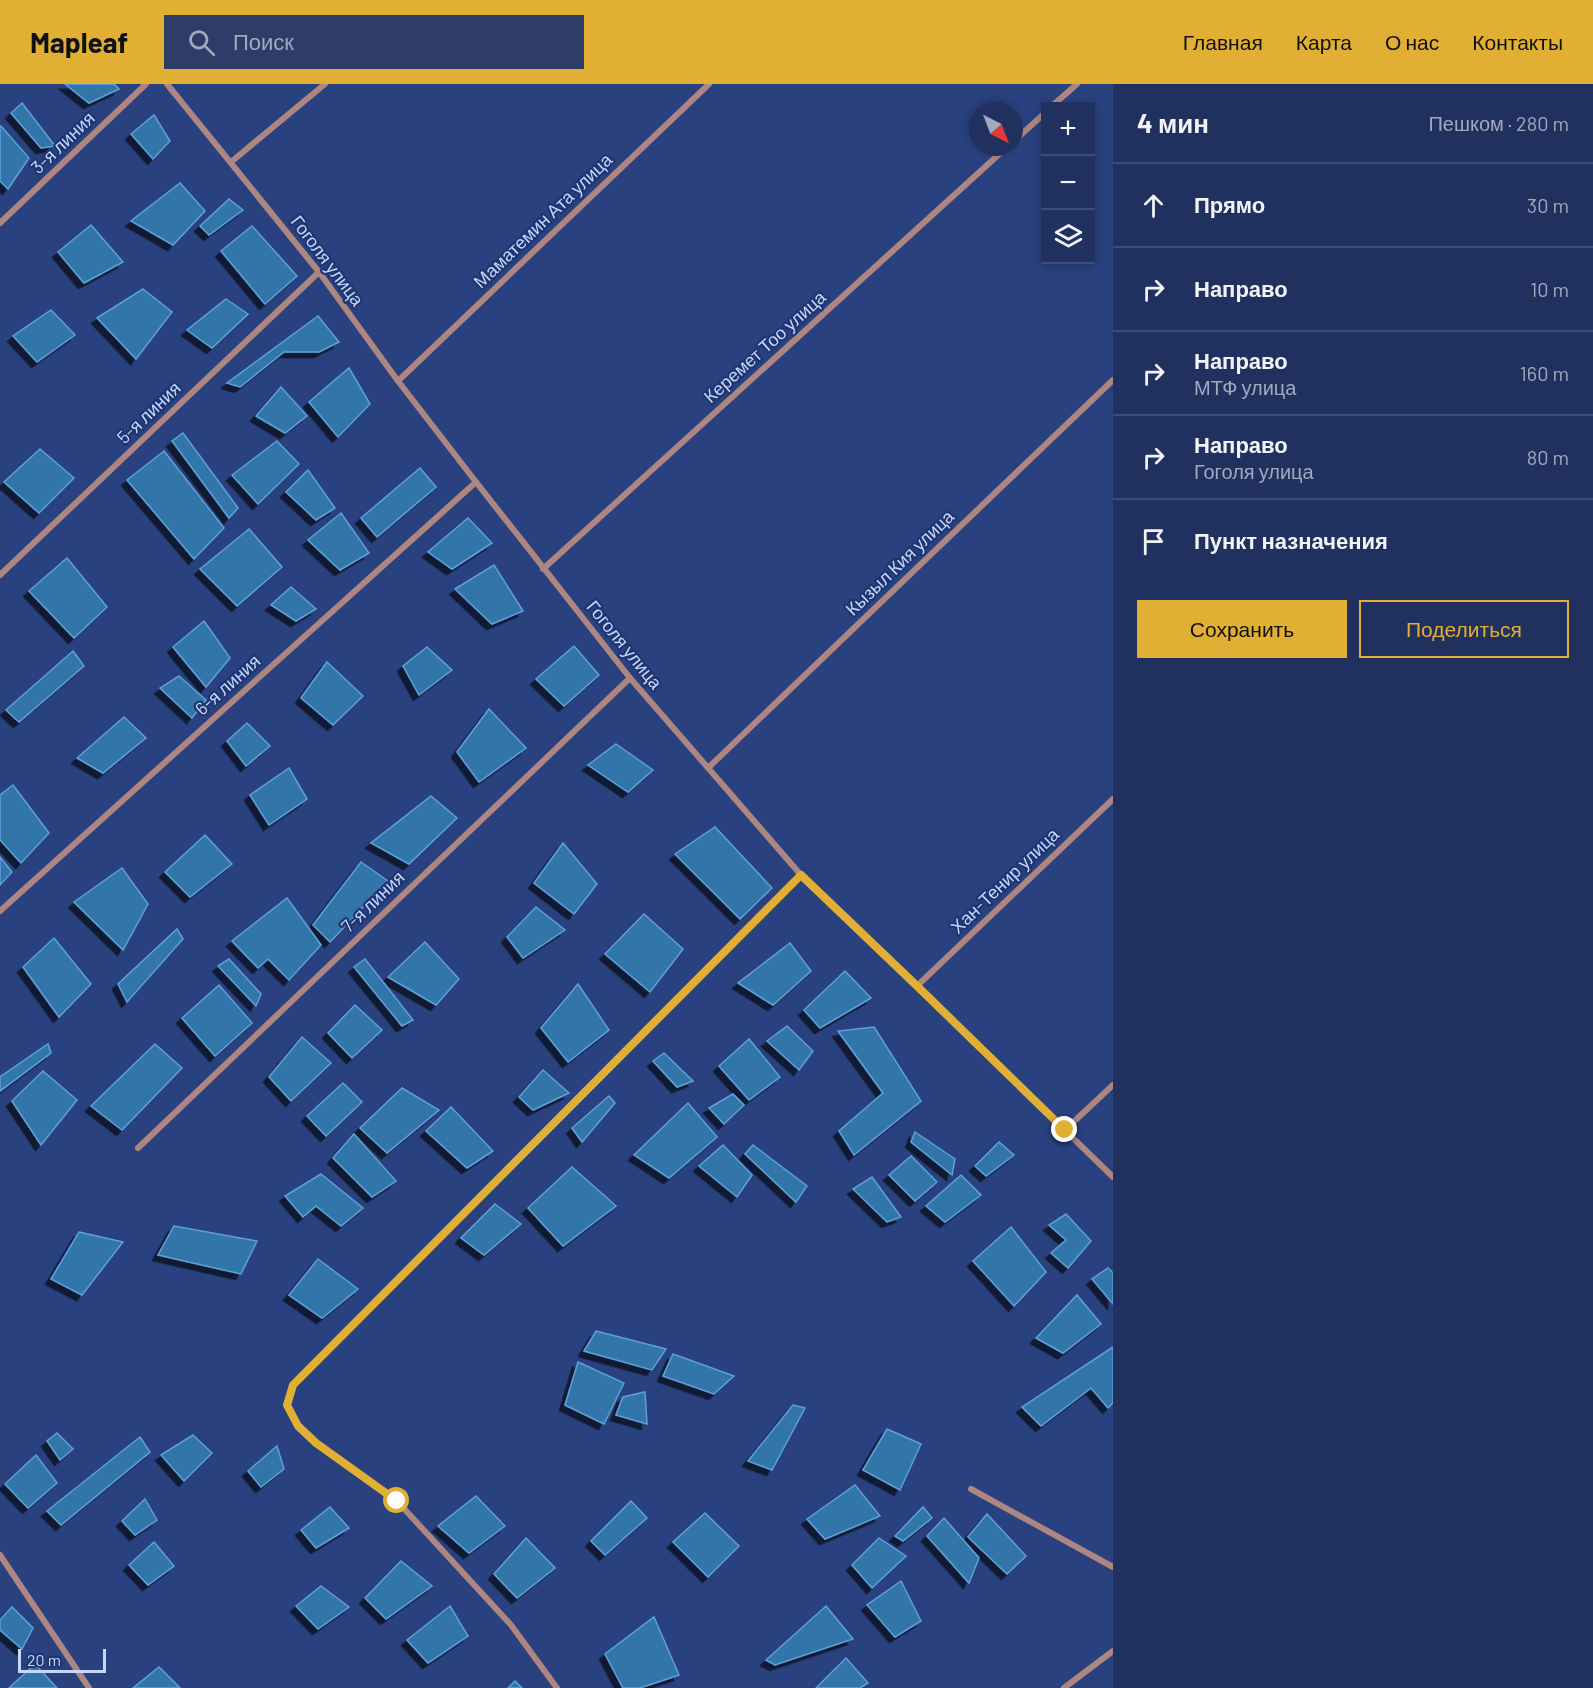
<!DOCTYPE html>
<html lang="ru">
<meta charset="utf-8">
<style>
:root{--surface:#20315f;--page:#2d3d68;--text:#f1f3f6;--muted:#a2a9bd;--line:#3d4c74;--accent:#e1af34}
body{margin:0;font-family:Barlow,sans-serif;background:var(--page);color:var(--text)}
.controls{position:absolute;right:18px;top:18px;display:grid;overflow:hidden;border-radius:0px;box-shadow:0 3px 9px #0003}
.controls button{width:54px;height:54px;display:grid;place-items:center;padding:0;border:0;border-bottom:2px solid var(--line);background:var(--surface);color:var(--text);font:30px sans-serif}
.compass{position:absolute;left:969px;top:18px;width:54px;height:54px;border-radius:50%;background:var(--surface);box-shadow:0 3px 9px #0003;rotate:138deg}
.scale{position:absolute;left:18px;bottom:15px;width:88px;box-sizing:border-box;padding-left:6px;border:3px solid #c6d7fc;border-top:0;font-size:16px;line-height:21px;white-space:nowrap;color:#c6d7fc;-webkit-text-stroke:4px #203672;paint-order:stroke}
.stop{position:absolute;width:18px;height:18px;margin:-14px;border:4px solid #e1af34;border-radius:50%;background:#fff}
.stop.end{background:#e1af34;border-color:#fff;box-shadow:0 2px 6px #0008}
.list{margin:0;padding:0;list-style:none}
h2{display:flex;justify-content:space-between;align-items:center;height:78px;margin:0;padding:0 24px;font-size:26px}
h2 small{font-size:20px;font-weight:400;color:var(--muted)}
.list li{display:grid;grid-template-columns:39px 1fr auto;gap:18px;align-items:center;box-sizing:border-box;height:84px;padding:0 24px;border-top:2px solid var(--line)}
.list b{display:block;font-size:22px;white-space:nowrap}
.list p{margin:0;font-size:20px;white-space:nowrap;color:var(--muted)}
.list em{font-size:20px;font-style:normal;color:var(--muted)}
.actions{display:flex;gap:12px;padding:18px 24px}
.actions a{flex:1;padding:14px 0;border:2px solid var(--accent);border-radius:0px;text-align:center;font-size:21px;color:var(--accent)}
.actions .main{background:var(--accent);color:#111}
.icon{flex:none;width:33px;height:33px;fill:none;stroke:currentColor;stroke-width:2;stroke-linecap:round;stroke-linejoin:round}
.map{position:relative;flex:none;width:1113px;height:1604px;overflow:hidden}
header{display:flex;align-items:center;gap:36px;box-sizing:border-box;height:84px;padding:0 30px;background:var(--accent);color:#111}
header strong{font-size:28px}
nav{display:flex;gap:33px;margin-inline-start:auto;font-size:21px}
.search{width:420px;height:54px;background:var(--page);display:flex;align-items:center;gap:15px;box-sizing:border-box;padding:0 21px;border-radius:0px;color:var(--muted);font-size:22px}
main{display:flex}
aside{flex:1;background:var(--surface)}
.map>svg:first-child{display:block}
</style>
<header>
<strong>Mapleaf</strong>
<div class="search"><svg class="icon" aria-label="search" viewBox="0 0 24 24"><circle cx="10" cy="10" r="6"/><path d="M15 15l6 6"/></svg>Поиск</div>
<nav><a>Главная</a><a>Карта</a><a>О нас</a><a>Контакты</a></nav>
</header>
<main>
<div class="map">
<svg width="1113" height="1604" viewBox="0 0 1113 1604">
<defs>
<filter id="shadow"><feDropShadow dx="-5.5" dy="5.5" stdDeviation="0" flood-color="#0009"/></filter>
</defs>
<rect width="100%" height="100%" fill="#2a417f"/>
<!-- building -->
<g fill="#3074a9" stroke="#5ea0d8" stroke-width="1.5" filter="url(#shadow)">
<polygon points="65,0 114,0 119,5 89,19"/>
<polygon points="22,19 55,62 41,64 11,29"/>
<polygon points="154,31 170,57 153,75 131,50"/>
<polygon points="0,42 1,42 29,74 8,105 0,97"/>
<polygon points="180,99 205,127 173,161 131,137"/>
<polygon points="229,115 243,126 209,151 200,142"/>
<polygon points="91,141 123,178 84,199 58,168"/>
<polygon points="252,142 297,192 265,220 221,167"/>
<polygon points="143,205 172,228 136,275 97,234"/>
<polygon points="226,215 248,230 212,264 187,246"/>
<polygon points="51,226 75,251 37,278 13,252"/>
<polygon points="318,232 339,258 319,268 284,268 240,303 227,299"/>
<polygon points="349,284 370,320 338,353 309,318"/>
<polygon points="281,303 307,332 285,349 256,332"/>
<polygon points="183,349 238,424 229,434 172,357"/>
<polygon points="277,357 299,380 258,420 232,391"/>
<polygon points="40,365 74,394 39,429 4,398"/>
<polygon points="164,367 224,444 194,475 127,396"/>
<polygon points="420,384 436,403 377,453 361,434"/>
<polygon points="308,386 335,424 316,436 286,408"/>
<polygon points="341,429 369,469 340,486 308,456"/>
<polygon points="468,434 492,459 452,485 428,468"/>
<polygon points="249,445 282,483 237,522 200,485"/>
<polygon points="67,474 107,523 74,554 29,507"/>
<polygon points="494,481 523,527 492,540 455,505"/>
<polygon points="291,503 316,525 296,537 271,521"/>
<polygon points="204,537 230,574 206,603 173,563"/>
<polygon points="574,562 599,591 564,622 536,595"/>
<polygon points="427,563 452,586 419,611 403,582"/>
<polygon points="73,567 84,582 19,638 6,626"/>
<polygon points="327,578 363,612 333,641 301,614"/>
<polygon points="179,592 206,616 192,634 160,604"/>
<polygon points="489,625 526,664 479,698 457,668"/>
<polygon points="124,633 146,654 103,689 77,674"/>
<polygon points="247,639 270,662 246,682 227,657"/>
<polygon points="616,660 653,686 628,708 588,681"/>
<polygon points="289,684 307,715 269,741 250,711"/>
<polygon points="13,701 49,749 21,779 0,756 0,711"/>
<polygon points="431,712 457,734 409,780 371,759"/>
<polygon points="715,743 772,804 740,835 675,770"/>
<polygon points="205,751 232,780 190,813 165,788"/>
<polygon points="563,759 597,800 574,830 534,799"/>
<polygon points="0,773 12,788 0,801"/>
<polygon points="361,778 388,797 330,858 313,841"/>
<polygon points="122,784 148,820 123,866 74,818"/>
<polygon points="287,814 321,861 289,896 268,875 258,884 232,857"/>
<polygon points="536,823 565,846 523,874 507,853"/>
<polygon points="644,830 683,865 650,908 605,870"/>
<polygon points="177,845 183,855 127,918 118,900"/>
<polygon points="54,854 91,900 59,933 23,883"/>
<polygon points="425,858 459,895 436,921 388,893"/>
<polygon points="790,859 811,887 773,921 738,899"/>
<polygon points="229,875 261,910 256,922 218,882"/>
<polygon points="365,875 413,936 402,942 354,883"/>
<polygon points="845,887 871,914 820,944 804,926"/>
<polygon points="578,900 609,946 568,978 541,944"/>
<polygon points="219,901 252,939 215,972 182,934"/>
<polygon points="355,921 382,946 352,974 328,949"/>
<polygon points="787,942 813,967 799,986 767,957"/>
<polygon points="874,943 921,1017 854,1071 839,1047 883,1009 838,947"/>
<polygon points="302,953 331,979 291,1017 269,993"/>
<polygon points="749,955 780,993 749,1016 719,982"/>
<polygon points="48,960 51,969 0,1007 0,993"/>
<polygon points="155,960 182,984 122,1046 91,1022"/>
<polygon points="664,969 693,997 677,1003 653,977"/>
<polygon points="543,986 569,1009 533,1026 519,1013"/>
<polygon points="43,987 77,1016 41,1061 12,1017"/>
<polygon points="343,999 362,1018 326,1052 307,1032"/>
<polygon points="402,1004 439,1026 387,1069 360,1044"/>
<polygon points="733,1010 744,1021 724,1040 709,1024"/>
<polygon points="609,1012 615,1019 582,1058 572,1044"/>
<polygon points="688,1019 717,1053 669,1094 634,1071"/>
<polygon points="451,1023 493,1067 467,1084 426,1047"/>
<polygon points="915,1048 955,1075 952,1091 911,1058"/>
<polygon points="354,1050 396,1097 372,1113 333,1074"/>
<polygon points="999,1058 1014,1071 986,1092 975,1082"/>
<polygon points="723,1061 752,1091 737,1113 699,1082"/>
<polygon points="753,1061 807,1102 796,1118 745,1070"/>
<polygon points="911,1072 937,1098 915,1117 889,1091"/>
<polygon points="572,1083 616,1122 563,1162 528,1124"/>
<polygon points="321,1090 363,1124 341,1142 316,1122 303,1133 285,1112"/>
<polygon points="961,1091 981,1111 945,1138 926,1122"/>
<polygon points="872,1093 901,1133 887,1138 853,1105"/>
<polygon points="495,1120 521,1140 484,1171 461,1154"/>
<polygon points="1066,1130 1091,1157 1068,1184 1051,1169 1066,1156 1049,1141"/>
<polygon points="174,1142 257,1157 241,1190 158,1171"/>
<polygon points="1011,1143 1046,1188 1014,1222 973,1177"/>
<polygon points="79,1148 123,1158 82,1211 51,1195"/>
<polygon points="318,1175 358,1205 322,1234 289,1211"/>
<polygon points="1108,1184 1113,1189 1113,1220 1092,1195"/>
<polygon points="1077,1211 1101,1240 1063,1269 1036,1254"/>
<polygon points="596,1247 666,1265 652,1286 584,1267"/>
<polygon points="1113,1263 1113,1319 1108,1324 1091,1304 1041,1342 1022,1323"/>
<polygon points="673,1270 734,1292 714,1310 663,1292"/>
<polygon points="578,1278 624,1299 604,1340 565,1321"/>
<polygon points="645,1308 647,1340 616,1331 623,1313"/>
<polygon points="793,1321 805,1324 772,1386 748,1377"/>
<polygon points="887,1345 921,1360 900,1406 863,1386"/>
<polygon points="57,1349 73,1365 60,1376 47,1357"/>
<polygon points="193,1351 212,1369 184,1397 161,1371"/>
<polygon points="140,1353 150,1368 61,1441 47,1427"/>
<polygon points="277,1362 284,1385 261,1403 248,1387"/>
<polygon points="36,1371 57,1399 28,1424 5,1400"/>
<polygon points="855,1401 880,1432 825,1455 807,1435"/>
<polygon points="476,1412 505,1442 469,1469 438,1442"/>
<polygon points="145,1415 157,1436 135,1451 122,1437"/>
<polygon points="631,1417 647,1434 605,1471 591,1457"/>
<polygon points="330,1423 349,1444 316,1464 301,1446"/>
<polygon points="923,1423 932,1434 903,1457 895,1452"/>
<polygon points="705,1429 739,1462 708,1493 673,1458"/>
<polygon points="987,1430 1026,1472 1007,1490 968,1453"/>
<polygon points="944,1434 979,1474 969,1499 927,1452"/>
<polygon points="526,1454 555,1484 517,1514 494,1490"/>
<polygon points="879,1454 906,1472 872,1504 852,1481"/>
<polygon points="154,1458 174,1482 148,1501 129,1481"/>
<polygon points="401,1477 432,1502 386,1535 365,1514"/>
<polygon points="901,1497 921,1537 895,1553 867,1521"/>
<polygon points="321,1502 349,1523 318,1545 296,1522"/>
<polygon points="450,1522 468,1552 428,1579 407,1556"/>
<polygon points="826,1522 853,1555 775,1581 766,1576"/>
<polygon points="12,1523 33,1544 22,1565 0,1546 0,1536"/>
<polygon points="654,1533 679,1591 640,1604 623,1604 605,1570"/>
<polygon points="846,1574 868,1599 860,1604 816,1604"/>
<polygon points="35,1580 57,1604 9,1604"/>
<polygon points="159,1583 180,1604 133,1604"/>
<polygon points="515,1597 522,1604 508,1604"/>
</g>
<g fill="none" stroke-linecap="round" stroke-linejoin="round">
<!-- minor -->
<g stroke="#ad8682" stroke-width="6">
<polyline points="167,0 319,188 398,297 476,398 630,594 801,791 917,902 1113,1093"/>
<polyline points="1052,22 1077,0"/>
<polyline points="1014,57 1046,28"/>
<polyline points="231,78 325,0"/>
<polyline points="0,139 146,0"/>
<polyline points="398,297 709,0"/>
<polyline points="543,485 1007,63"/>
<polyline points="0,491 319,188"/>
<polyline points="708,684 1113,296"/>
<polyline points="0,827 476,398"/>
<polyline points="917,902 1113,715"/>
<polyline points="1065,1046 1113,1001"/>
<polyline points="138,1064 630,594"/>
<polyline points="971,1405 1113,1483"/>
<polyline points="0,1471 89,1604"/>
<polyline points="557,1604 511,1541 397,1417 316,1359 298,1343 287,1321 293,1301 801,791"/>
<polyline points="1064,1604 1113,1567"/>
</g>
</g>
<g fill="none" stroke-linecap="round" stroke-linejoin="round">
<!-- route -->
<polyline stroke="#e1af34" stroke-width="8" points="397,1417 316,1359 298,1342 287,1321 293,1301 801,791 917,902 1065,1046"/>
</g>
<g text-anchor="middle" stroke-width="4.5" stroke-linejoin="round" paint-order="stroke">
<!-- street labels -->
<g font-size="18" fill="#c6d7fc" stroke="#203672">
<text transform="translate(63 59) rotate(-44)" y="6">3-я линия</text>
<text transform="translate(543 137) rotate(-44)" y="6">Маматемин Ата улица</text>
<text transform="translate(327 177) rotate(53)" y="6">Гоголя улица</text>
<text transform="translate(765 263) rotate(-42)" y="6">Керемет Тоо улица</text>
<text transform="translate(149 329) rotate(-44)" y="6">5-я линия</text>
<text transform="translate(900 479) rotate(-44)" y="6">Кызыл Кия улица</text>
<text transform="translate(624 561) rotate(51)" y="6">Гоголя улица</text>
<text transform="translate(228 601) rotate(-42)" y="6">6-я линия</text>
<text transform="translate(1005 797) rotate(-44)" y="6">Хан-Тенир улица</text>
<text transform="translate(373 818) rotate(-44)" y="6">7-я линия</text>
</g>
</g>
</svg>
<div class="controls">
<button>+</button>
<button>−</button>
<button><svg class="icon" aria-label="layers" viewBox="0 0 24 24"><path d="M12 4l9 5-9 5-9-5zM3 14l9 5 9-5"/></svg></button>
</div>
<svg class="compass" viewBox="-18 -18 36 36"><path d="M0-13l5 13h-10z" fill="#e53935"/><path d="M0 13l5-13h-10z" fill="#a2a9bd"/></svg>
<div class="scale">20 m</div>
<div class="stop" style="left:397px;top:1417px"></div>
<div class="stop end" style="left:1065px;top:1046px"></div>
</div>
<aside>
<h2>4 мин<small>Пешком · 280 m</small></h2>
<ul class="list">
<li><svg class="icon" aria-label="ahead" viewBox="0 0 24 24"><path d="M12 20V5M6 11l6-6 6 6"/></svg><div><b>Прямо</b></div><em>30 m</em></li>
<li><svg class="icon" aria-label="right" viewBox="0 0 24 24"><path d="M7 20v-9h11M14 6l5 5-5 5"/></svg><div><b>Направо</b></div><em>10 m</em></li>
<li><svg class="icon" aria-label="right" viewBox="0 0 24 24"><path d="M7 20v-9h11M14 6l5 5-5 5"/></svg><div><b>Направо</b><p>МТФ улица</p></div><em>160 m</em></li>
<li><svg class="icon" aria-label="right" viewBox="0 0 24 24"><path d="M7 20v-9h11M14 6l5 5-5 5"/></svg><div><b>Направо</b><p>Гоголя улица</p></div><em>80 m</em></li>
<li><svg class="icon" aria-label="arrive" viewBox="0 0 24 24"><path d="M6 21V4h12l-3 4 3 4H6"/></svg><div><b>Пункт назначения</b></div></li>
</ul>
<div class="actions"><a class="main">Сохранить</a><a>Поделиться</a></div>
</aside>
</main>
